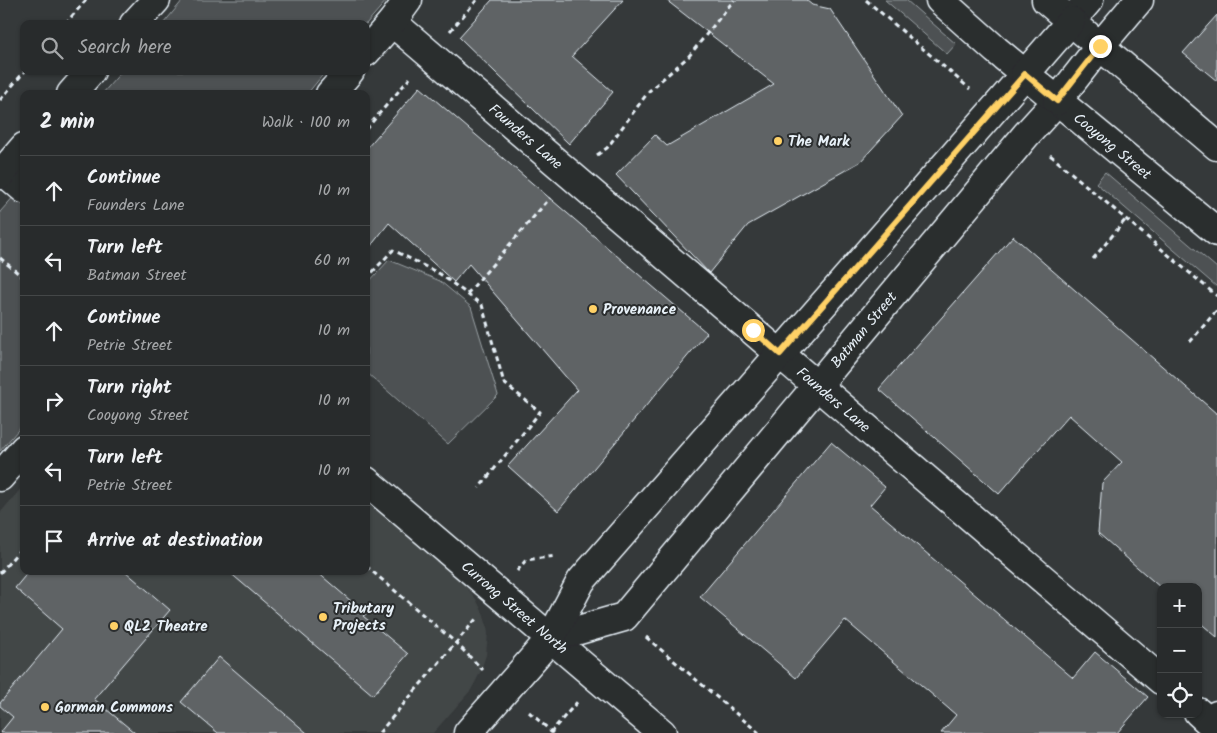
<!DOCTYPE html>
<meta charset="utf-8">
<style>
:root{--surface:#282b2c;--page:#343738;--text:#f1f3f6;--muted:#a5a7a9;--line:#444748}
body{margin:0;font-family:Kalam,sans-serif;background:var(--page);color:var(--text)}
.controls{position:absolute;right:15px;bottom:15px;display:grid;overflow:hidden;border-radius:10px;box-shadow:0 1px 4px #0004}
.controls button{width:45px;height:45px;display:grid;place-items:center;padding:0;border:0;border-bottom:1px solid var(--line);background:var(--surface);color:var(--text);font:25px sans-serif}
.stop{position:absolute;width:15px;height:15px;margin:-11px;border:4px solid #ffd166;border-radius:50%;background:#fff}
.stop.end{background:#ffd166;border-color:#fff;box-shadow:0 1px 5px #0008}
.list{margin:0;padding:0;list-style:none}
h2{display:flex;justify-content:space-between;align-items:center;height:65px;margin:0;padding:0 20px;font-size:21px}
h2 small{font-size:16px;font-weight:400;color:var(--muted)}
.list li{display:grid;grid-template-columns:32px 1fr auto;gap:15px;align-items:center;box-sizing:border-box;height:70px;padding:0 20px;border-top:1px solid var(--line)}
.list b{display:block;font-size:19px;white-space:nowrap}
.list p{margin:0;font-size:16px;white-space:nowrap;color:var(--muted)}
.list em{font-size:16px;font-style:normal;color:var(--muted)}
.icon{flex:none;width:28px;height:28px;fill:none;stroke:currentColor;stroke-width:2;stroke-linecap:round;stroke-linejoin:round}
.map{position:relative;flex:none;width:1217px;height:733px;overflow:hidden}
.search{position:absolute;background:var(--surface);box-shadow:0 1px 4px #0004;left:20px;top:20px;width:350px;height:55px;display:flex;align-items:center;gap:12px;box-sizing:border-box;padding:0 18px;border-radius:10px;color:var(--muted);font-size:19px}
.panel{position:absolute;background:var(--surface);box-shadow:0 1px 4px #0004;left:20px;top:90px;width:350px;height:485px;border-radius:10px}
.map>svg:first-child{display:block}
</style>
<div class="map">
<svg width="1217" height="733" viewBox="0 0 1217 733">
<rect width="100%" height="100%" fill="#35393a"/>
<filter id="ink" filterUnits="userSpaceOnUse"><feTurbulence type="fractalNoise" baseFrequency=".02" numOctaves="2"/><feDisplacementMap in="SourceGraphic" scale="10" xChannelSelector="R" yChannelSelector="G"/><feConvolveMatrix kernelMatrix="1 2 1 2 8 2 1 2 1" color-interpolation-filters="sRGB"/></filter>
<g filter="url(#ink)">
<!-- built -->
<polygon fill="#424647" points="24,485 24,571 366,571 366,501 464,584 476,599 483,613 486,623 488,633 486,655 480,673 471,690 433,733 0,733 0,513"/>
<!-- green -->
<g fill="#4d5152" stroke="#9aa1a5">
<polygon points="183,0 387,0 366,24 163,24"/>
<polygon points="885,0 906,0 956,44 947,54"/>
<polygon points="122,71 326,71 307,94 102,94"/>
<polygon points="1105,172 1217,268 1217,287 1096,183"/>
<polygon points="24,185 24,423 0,451 0,212"/>
<polygon points="389,260 440,281 471,307 498,395 448,444 366,372 366,285"/>
</g>
<!-- building -->
<g fill="#5f6365" stroke="#e8f1f8">
<polygon points="492,0 623,0 572,56 613,92 569,144 459,37"/>
<polygon points="666,0 806,0 812,5 830,9 902,116 860,162 748,225 709,273 616,175 655,135 667,146 774,84"/>
<polygon points="1217,15 1217,81 1183,53"/>
<polygon points="420,87 707,333 558,511 508,466 577,390 469,264 454,282 389,223 366,252 366,149"/>
<polygon points="1013,236 1217,414 1217,637 1198,621 1198,587 1161,587 1161,588 1098,533 1102,483 1122,462 1069,415 999,494 879,389"/>
<polygon points="831,442 885,487 870,505 1073,678 1095,652 1148,697 1117,733 941,733 956,715 845,620 796,678 700,597"/>
<polygon points="29,571 125,571 170,610 94,699 135,733 0,733 13,717 0,706 0,703 62,629 15,588"/>
<polygon points="228,571 316,571 366,614 363,616 408,654 373,695"/>
<polygon points="219,657 307,733 218,733 181,702"/>
</g>
<g fill="none" stroke-linecap="round" stroke-linejoin="round">
<defs>
<g id="minor">
<polyline points="1071,21 1089,0"/>
<path id="s1" d="M392,22L1161,680"/>
<polyline points="1100,46 1139,0"/>
<polyline points="3,171 24,189"/>
<path id="s2" d="M366,481L662,733"/>
<path id="s3" d="M551,638L624,617L1026,135L1057,101"/>
<polyline points="1198,712 1210,723 1217,715"/>
<polyline points="468,733 551,638 581,581 1025,74"/>
</g>
<g id="secondary">
<polyline points="134,24 156,0"/>
<polyline points="366,52 392,22 408,0"/>
<polyline points="71,94 91,71"/>
<polyline points="330,94 350,71"/>
<polyline points="0,175 24,147"/>
<polyline points="0,477 24,449"/>
</g>
<g id="primary">
<path id="s4" d="M940,0L996,50L1217,232"/>
<polyline points="1046,0 1217,146"/>
<polyline points="1025,74 1071,21"/>
<polyline points="1057,101 1100,46"/>
</g>
</defs>
<!-- minor casing -->
<use href="#minor" stroke="#e8f1f8" stroke-width="31"/>
<!-- secondary casing -->
<use href="#secondary" stroke="#e8f1f8" stroke-width="31"/>
<!-- primary casing -->
<use href="#primary" stroke="#e8f1f8" stroke-width="31"/>
<!-- path -->
<g stroke="#e8f1f8" stroke-width="3" stroke-dasharray="5 4" stroke-linecap="butt">
<polyline points="866,0 970,89"/>
<polyline points="65,24 86,0"/>
<polyline points="450,31 477,0"/>
<polyline points="0,100 25,71"/>
<polyline points="366,129 410,78"/>
<polyline points="597,155 607,148 649,91 689,56 734,0"/>
<polyline points="1050,155 1217,296"/>
<polyline points="0,258 24,278"/>
<polyline points="1093,259 1126,219"/>
<polyline points="366,279 393,250 440,274 482,305 504,383 540,412 479,488"/>
<polyline points="467,294 550,198"/>
<polyline points="1190,342 1217,310"/>
<polyline points="366,566 456,643 483,670"/>
<polyline points="517,571 526,560 556,556"/>
<polyline points="0,573 24,545"/>
<polyline points="646,637 759,733"/>
<polyline points="529,712 553,733"/>
<polyline points="379,733 477,618"/>
<polyline points="550,733 578,701"/>
</g>
<!-- minor -->
<use href="#minor" stroke="#2a2d2e" stroke-width="28"/>
<!-- secondary -->
<use href="#secondary" stroke="#2a2d2e" stroke-width="28"/>
<!-- primary -->
<use href="#primary" stroke="#2a2d2e" stroke-width="28"/>
</g>
</g>
<g fill="none" stroke-linecap="round" stroke-linejoin="round" filter="url(#ink)">
<!-- route -->
<polyline stroke="#ffd166" stroke-width="6" points="753,330 780,354 1025,74 1057,101 1100,46"/>
</g>
<!-- markers -->
<g fill="#ffd166" stroke="#2a2d2e" stroke-width="2">
<circle cx="778" cy="141" r="5"/>
<circle cx="593" cy="309" r="5"/>
<circle cx="323" cy="617" r="5"/>
<circle cx="114" cy="626" r="5"/>
<circle cx="45" cy="707" r="5"/>
</g>
<g text-anchor="middle" stroke-width="4" stroke-linejoin="round" paint-order="stroke">
<!-- street labels -->
<g font-size="15" fill="#e8f1f8" stroke="#2a2d2e">
<text dy="5" stroke="none"><textPath href="#s1" startOffset="176">Founders Lane</textPath></text>
<text dy="5" stroke="none"><textPath href="#s4" startOffset="226">Cooyong Street</textPath></text>
<text dy="5" stroke="none"><textPath href="#s3" startOffset="450">Batman Street</textPath></text>
<text dy="5" stroke="none"><textPath href="#s1" startOffset="581">Founders Lane</textPath></text>
<text dy="5" stroke="none"><textPath href="#s2" startOffset="195">Currong Street North</textPath></text>
</g>
<!-- poi labels -->
<g font-size="15" font-weight="bold" fill="#e8f1f8" stroke="#2a2d2e" text-anchor="start">
<text x="788" y="146">The Mark</text>
<text x="603" y="314">Provenance</text>
<text x="333" y="613">Tributary<tspan x="333" dy="17">Projects</tspan></text>
<text x="124" y="631">QL2 Theatre</text>
<text x="55" y="712">Gorman Commons</text>
</g>
</g>
</svg>
<div class="controls">
<button>+</button>
<button>−</button>
<button><svg class="icon" aria-label="locate" viewBox="0 0 24 24"><circle cx="12" cy="12" r="6"/><path d="M12 2v4M12 18v4M2 12h4M18 12h4"/></svg></button>
</div>
<div class="stop" style="left:753px;top:330px"></div>
<div class="stop end" style="left:1100px;top:46px"></div>
<div class="search"><svg class="icon" aria-label="search" viewBox="0 0 24 24"><circle cx="10" cy="10" r="6"/><path d="M15 15l6 6"/></svg>Search here</div>
<section class="panel">
<h2>2 min<small>Walk · 100 m</small></h2>
<ul class="list">
<li><svg class="icon" aria-label="ahead" viewBox="0 0 24 24"><path d="M12 20V5M6 11l6-6 6 6"/></svg><div><b>Continue</b><p>Founders Lane</p></div><em>10 m</em></li>
<li><svg class="icon" aria-label="left" viewBox="0 0 24 24"><path d="M17 20v-9H6M10 6l-5 5 5 5"/></svg><div><b>Turn left</b><p>Batman Street</p></div><em>60 m</em></li>
<li><svg class="icon" aria-label="ahead" viewBox="0 0 24 24"><path d="M12 20V5M6 11l6-6 6 6"/></svg><div><b>Continue</b><p>Petrie Street</p></div><em>10 m</em></li>
<li><svg class="icon" aria-label="right" viewBox="0 0 24 24"><path d="M7 20v-9h11M14 6l5 5-5 5"/></svg><div><b>Turn right</b><p>Cooyong Street</p></div><em>10 m</em></li>
<li><svg class="icon" aria-label="left" viewBox="0 0 24 24"><path d="M17 20v-9H6M10 6l-5 5 5 5"/></svg><div><b>Turn left</b><p>Petrie Street</p></div><em>10 m</em></li>
<li><svg class="icon" aria-label="arrive" viewBox="0 0 24 24"><path d="M6 21V4h12l-3 4 3 4H6"/></svg><div><b>Arrive at destination</b></div></li>
</ul>
</section>
</div>
